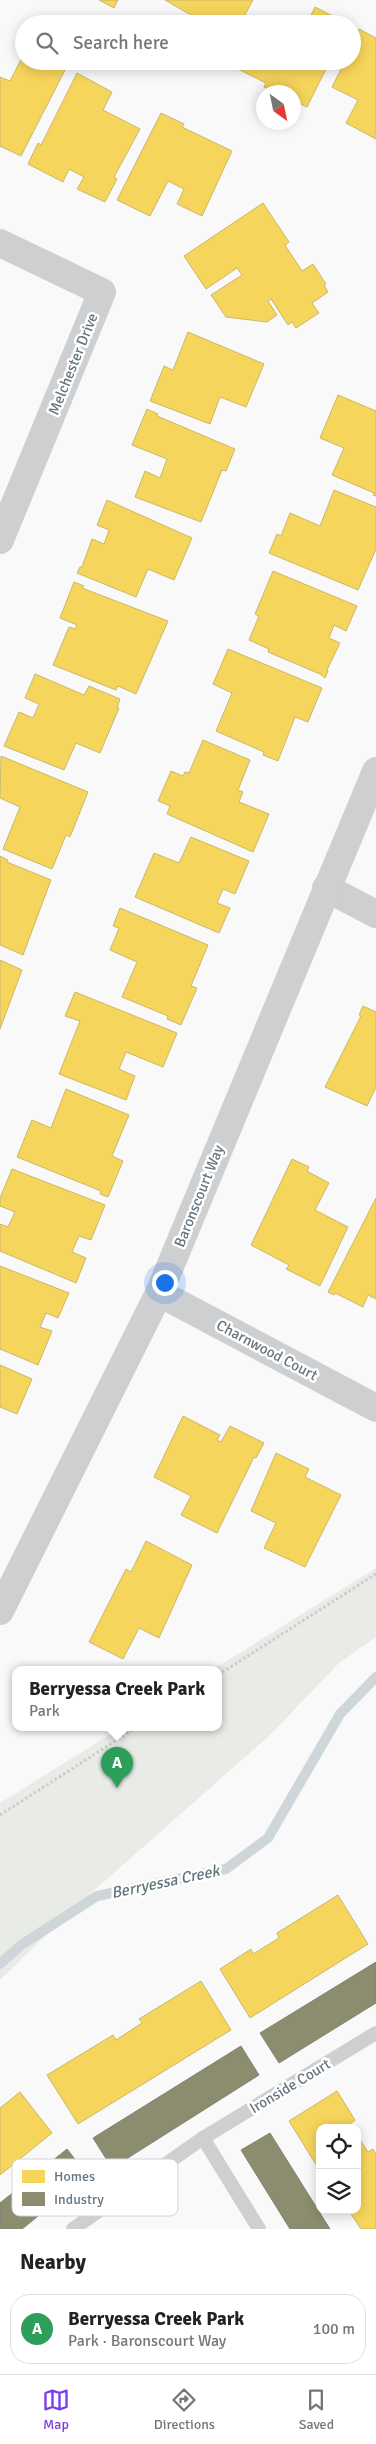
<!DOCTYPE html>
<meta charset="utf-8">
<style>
:root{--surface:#fff;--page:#f6f6f6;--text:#222;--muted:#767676;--line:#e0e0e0;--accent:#7c3aed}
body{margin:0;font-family:Signika,sans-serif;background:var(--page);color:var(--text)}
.controls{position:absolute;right:15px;bottom:15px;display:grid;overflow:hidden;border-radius:10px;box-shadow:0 2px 12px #0003}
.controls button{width:45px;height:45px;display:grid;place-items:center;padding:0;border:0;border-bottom:1px solid var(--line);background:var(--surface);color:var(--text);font:25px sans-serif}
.compass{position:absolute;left:256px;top:85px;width:45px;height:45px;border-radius:50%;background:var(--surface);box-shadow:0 2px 12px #0003;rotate:147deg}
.you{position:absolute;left:164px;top:1282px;width:18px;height:18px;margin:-12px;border:4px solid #fff;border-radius:50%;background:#1a73e8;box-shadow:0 0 0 8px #1a73e833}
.badge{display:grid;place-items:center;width:32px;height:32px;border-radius:50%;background:var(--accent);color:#fff;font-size:16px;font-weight:700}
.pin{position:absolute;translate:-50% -41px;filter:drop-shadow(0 1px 2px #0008)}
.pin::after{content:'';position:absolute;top:26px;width:18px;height:15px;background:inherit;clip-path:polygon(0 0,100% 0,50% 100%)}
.popup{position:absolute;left:12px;top:1666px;width:210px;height:65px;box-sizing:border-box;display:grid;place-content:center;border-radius:10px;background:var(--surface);filter:drop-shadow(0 1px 4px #0005);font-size:16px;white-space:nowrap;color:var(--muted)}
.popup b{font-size:19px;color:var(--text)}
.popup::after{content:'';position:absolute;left:50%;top:100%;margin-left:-10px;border:10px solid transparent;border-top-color:var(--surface)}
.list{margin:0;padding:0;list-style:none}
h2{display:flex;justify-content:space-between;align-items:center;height:65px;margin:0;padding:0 20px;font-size:21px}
h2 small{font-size:16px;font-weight:400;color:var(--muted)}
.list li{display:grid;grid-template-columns:32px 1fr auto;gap:15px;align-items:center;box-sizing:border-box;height:70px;margin:0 10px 10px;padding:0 10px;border:1px solid var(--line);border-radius:20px}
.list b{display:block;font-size:19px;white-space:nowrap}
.list p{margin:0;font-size:16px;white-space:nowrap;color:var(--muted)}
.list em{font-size:16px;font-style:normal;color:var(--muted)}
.icon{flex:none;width:28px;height:28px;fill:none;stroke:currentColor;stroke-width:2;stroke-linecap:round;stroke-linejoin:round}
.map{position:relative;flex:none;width:376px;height:2229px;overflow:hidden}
.search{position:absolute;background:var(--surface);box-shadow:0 2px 12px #0003;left:15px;right:15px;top:15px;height:55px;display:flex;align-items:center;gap:12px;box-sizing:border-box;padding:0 18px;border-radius:28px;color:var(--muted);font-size:19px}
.sheet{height:145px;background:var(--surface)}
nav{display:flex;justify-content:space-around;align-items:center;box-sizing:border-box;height:70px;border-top:1px solid var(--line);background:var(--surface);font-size:14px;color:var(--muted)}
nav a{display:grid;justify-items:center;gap:2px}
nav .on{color:var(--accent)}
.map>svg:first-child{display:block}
</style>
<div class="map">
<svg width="376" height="2229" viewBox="0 0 376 2229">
<rect width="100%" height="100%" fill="#f9f9f9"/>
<!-- green -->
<polygon fill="#e8ebe6" points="376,1568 376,1637 339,1663 270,1735 73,1909 0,1980 0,1803 122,1727 218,1727 218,1669 214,1669"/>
<!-- homes -->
<g fill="#f6d55c" stroke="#cab868">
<polygon points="99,0 118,0 114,8"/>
<polygon points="165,0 253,0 240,24 186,24 191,15"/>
<polygon points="315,7 348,24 307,24"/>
<polygon points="359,29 376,38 376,139 346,123 358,100 332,87 345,61 352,61 352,42"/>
<polygon points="24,54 24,61 40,61 46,64 50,61 65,70 21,156 0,146 0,77 10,81"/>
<polygon points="240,61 330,61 307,107 294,101 294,92 276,92 264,87 266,83 236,68"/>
<polygon points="77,73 112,92 103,110 140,129 114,177 117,179 105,202 77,189 84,177 69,169 63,182 28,164 38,143 41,145"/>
<polygon points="161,113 184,124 182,127 232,151 202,216 177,204 184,189 168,181 150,216 117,200"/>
<polygon points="263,203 289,242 285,245 302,271 313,264 326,284 324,285 328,292 312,303 319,313 296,328 292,322 288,325 271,299 268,301 277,315 267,322 226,317 211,295 242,275 237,268 206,289 184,256"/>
<polygon points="188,332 264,364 246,407 220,397 210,424 150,401 164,366 173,370"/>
<polygon points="338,395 376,411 376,496 373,495 374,493 332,475 344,448 320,438"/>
<polygon points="147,409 158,414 157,416 235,449 226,471 222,470 201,522 135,497 145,471 160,478 167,459 132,445"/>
<polygon points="334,490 376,507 376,549 358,590 269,553 277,534 281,536 290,513 320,526"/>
<polygon points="107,500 192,538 174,580 148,569 136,597 77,573 80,567 82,567 92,539 104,544 109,530 97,525"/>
<polygon points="273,571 357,606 346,631 334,625 329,638 340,643 327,670 328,671 325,678 320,674 268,652 269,649 249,640 259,616 255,614"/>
<polygon points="74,582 84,586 82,588 168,621 136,694 118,686 116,690 53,665 69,627 75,629 77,625 60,618"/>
<polygon points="228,649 322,688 308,722 295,717 278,761 263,755 264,752 216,731 232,693 213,684"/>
<polygon points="35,674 84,695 89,686 120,699 117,708 119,708 100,753 76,743 64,770 4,746 19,712 33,718 39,704 25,698"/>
<polygon points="203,740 250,760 238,790 243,792 239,802 269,814 253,852 167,814 170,806 158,801 171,771 183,776 185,772 189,773"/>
<polygon points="1,756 88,792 70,837 66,835 52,869 3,849 20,807 0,798"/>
<polygon points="191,837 249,861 235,894 223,889 217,903 230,908 219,933 135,897 154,853 179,863"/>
<polygon points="0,856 8,860 7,862 51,880 23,955 0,945"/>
<polygon points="120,908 208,945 191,986 197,988 181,1025 167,1019 168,1016 122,997 137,962 110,950 119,928 113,926"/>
<polygon points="0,960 22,970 0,1029"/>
<polygon points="75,992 177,1033 163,1067 126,1052 119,1069 135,1076 126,1100 59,1074 80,1021 65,1016"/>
<polygon points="363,1006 376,1012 376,1087 367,1106 325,1087 361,1016 359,1015"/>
<polygon points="66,1089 129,1115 112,1156 123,1161 108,1197 100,1194 101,1191 17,1157 32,1120 51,1128"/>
<polygon points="292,1159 309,1167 307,1171 329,1183 315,1210 348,1227 320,1286 286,1269 289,1265 251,1245"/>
<polygon points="12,1169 105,1205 91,1240 79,1236 72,1252 86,1258 76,1283 0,1251 0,1224 8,1227 15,1212 0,1206 0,1198"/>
<polygon points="376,1198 376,1299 368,1295 363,1307 335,1293 334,1295 328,1292"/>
<polygon points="0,1266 69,1293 58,1318 46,1313 40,1327 52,1331 38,1365 0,1349"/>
<polygon points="0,1365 32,1379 17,1414 0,1407"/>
<polygon points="183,1416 220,1435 217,1440 221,1442 230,1426 264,1443 256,1458 254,1457 217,1533 181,1515 191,1496 154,1477"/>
<polygon points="276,1453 309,1469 305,1477 341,1495 305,1567 264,1548 276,1523 251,1511"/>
<polygon points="146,1541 192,1565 159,1638 139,1628 123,1659 89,1642 126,1569 131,1572"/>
<polygon points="338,1895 368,1944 250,2018 220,1969 251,1949 253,1954 279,1938 277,1933"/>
<polygon points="201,1981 231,2030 78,2124 47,2075 113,2035 116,2040 142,2023 139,2019"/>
<polygon points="337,2091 355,2120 350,2124 353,2128 320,2128 320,2171 289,2121"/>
<polygon points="20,2092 52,2133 0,2175 0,2108"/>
<polygon points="357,2135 368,2152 373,2149 376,2154 376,2229 361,2229 349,2211 346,2213 344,2210 357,2210"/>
</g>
<!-- industry -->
<g fill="#8c8c6e" stroke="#808574">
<polygon points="376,1962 376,2003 279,2063 260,2033"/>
<polygon points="241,2046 259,2075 112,2168 93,2138"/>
<polygon points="270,2133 330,2229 290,2229 241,2150"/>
<polygon points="67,2149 88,2176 22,2229 0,2229 0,2203"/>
</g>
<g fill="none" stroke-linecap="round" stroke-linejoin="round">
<!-- stream -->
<polyline stroke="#ced6d9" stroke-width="10" points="0,1964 21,1945 97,1896 226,1869 268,1838 340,1714 376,1677"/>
<!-- path -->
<g stroke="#cbcccd" stroke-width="3" stroke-dasharray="2.5 2.5" stroke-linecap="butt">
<polyline points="218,1675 376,1574"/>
<polyline points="0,1815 137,1727"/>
</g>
<!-- service -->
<g stroke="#cecfd0" stroke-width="14">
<polyline points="203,2138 259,2229"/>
<polyline points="73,2229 203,2138 376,2033"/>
</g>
<!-- minor -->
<g stroke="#cecfd0" stroke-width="28">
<polyline points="0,243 102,292 0,540"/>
<polyline points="326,888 376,914"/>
<polyline points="159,1293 376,1408"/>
<polyline points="0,1611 159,1293 376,771"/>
</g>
</g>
<g text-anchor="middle" stroke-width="5" stroke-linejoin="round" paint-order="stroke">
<!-- street labels -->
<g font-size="15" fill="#657683" stroke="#fff">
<text transform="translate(73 364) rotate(-68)" y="5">Melchester Drive</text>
<text transform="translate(199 1196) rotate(-68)" y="5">Baronscourt Way</text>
<text transform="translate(267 1350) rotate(28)" y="5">Charnwood Court</text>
<text transform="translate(290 2086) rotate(-31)" y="5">Ironside Court</text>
</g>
<!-- water labels -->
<g font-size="16" font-style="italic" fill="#60757c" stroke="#fff">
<text transform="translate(165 1881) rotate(-12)" y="6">Berryessa Creek</text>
</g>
</g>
<!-- legend -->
<rect x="12" y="2159" width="166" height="57" rx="8" fill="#fff" stroke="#d1d6da" stroke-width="1"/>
<rect x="22" y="2170" width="23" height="13" fill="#f6d55c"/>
<rect x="22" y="2192" width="23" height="14" fill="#8c8c6e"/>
<g font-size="14" fill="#657683">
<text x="54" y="2181">Homes</text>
<text x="54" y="2204">Industry</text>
</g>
</svg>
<div class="controls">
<button><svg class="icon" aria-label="locate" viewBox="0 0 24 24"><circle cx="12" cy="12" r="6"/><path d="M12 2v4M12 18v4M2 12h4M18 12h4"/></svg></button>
<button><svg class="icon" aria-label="layers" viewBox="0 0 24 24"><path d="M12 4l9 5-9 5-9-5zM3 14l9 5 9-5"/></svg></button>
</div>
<svg class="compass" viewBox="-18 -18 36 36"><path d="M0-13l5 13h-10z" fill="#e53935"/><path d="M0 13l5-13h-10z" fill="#767676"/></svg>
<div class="you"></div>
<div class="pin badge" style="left:117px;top:1788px;background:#2e9e5b">A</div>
<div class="popup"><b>Berryessa Creek Park</b>Park</div>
<div class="search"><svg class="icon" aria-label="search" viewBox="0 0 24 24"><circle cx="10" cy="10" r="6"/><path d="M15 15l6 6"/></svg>Search here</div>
</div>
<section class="sheet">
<h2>Nearby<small></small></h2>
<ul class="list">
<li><span class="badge" style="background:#2e9e5b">A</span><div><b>Berryessa Creek Park</b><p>Park · Baronscourt Way</p></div><em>100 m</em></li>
</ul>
</section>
<nav>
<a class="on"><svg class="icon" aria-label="map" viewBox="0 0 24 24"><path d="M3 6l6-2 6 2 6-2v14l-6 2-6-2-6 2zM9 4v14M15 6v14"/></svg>Map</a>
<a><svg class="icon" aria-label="directions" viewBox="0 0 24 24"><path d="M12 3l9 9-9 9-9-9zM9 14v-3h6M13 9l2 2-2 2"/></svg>Directions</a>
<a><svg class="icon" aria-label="saved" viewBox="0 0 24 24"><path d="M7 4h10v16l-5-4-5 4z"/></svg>Saved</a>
</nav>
